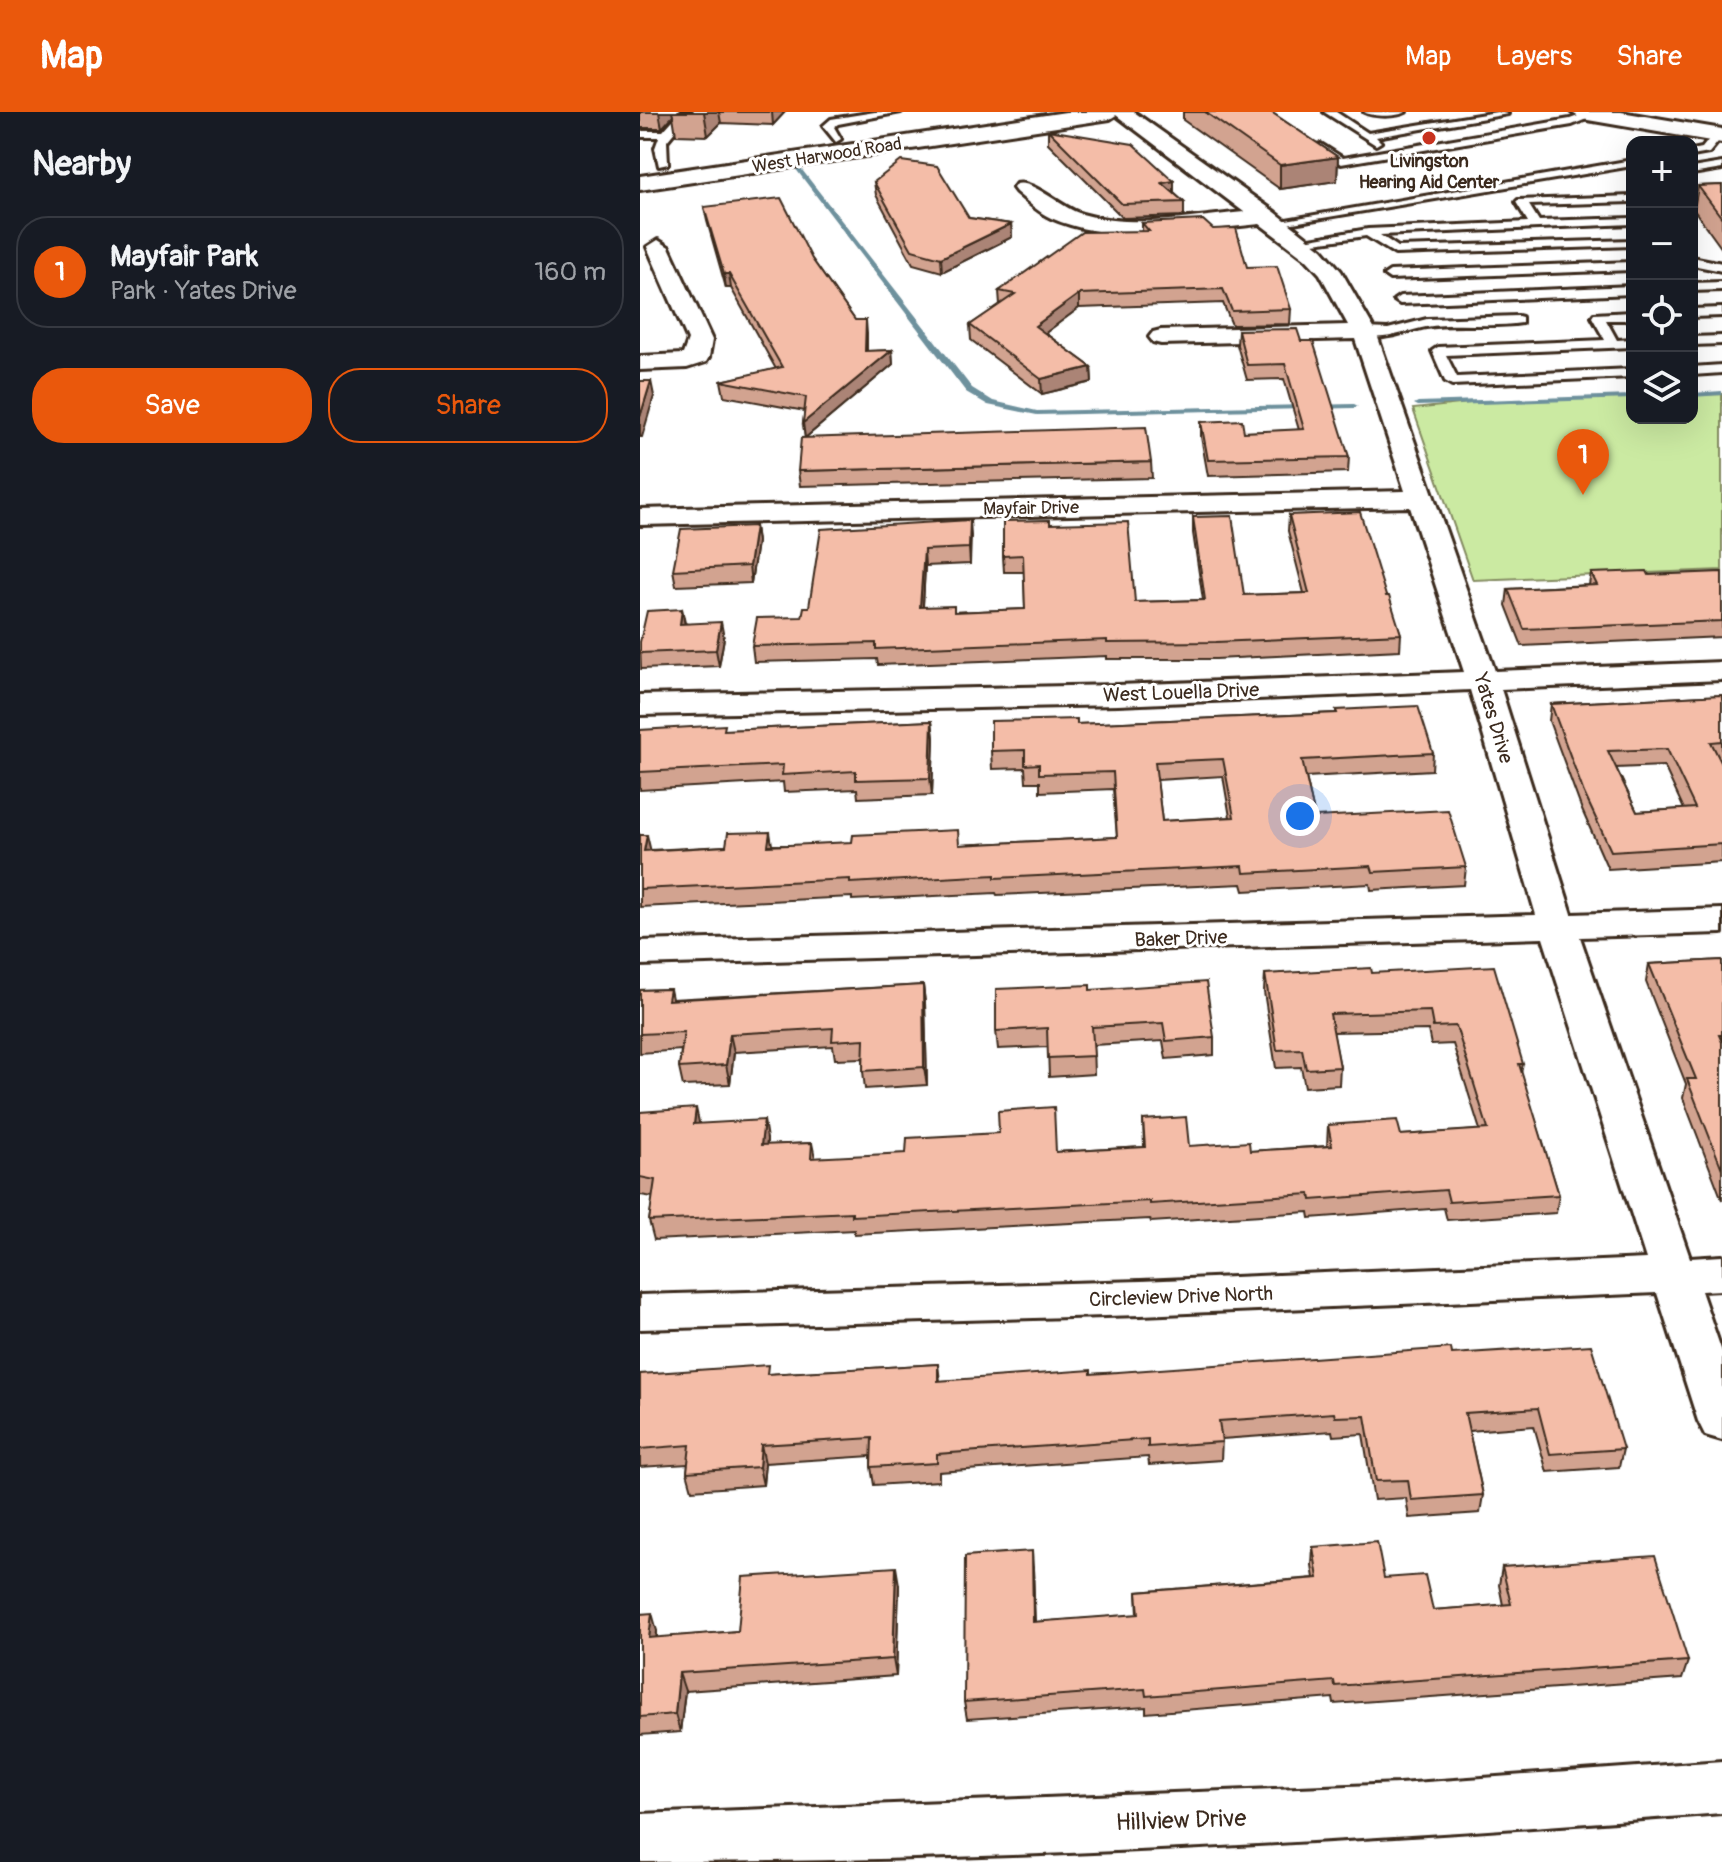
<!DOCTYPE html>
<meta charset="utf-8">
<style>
:root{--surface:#171b24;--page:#20242c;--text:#f1f3f6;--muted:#9ea1a6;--line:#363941;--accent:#ea580c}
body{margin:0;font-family:Pangolin,sans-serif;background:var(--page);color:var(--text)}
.controls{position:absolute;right:24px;top:24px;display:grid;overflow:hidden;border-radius:16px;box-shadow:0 8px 32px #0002}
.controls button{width:72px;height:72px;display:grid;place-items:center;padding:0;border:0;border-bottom:2px solid var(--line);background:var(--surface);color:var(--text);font:40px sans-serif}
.you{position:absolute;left:660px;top:704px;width:28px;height:28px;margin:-20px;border:6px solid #fff;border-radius:50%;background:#1a73e8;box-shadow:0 0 0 12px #1a73e833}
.badge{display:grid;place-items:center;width:52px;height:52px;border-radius:50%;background:var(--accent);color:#fff;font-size:26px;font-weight:700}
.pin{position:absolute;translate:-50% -66px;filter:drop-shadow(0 2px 4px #0008)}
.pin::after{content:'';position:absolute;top:42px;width:28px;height:24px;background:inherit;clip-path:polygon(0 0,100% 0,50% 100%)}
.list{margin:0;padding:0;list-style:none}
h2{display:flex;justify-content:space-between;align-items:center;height:104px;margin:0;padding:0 32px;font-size:34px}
h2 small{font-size:26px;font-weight:400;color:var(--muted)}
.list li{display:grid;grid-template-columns:52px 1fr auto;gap:24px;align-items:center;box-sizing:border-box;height:112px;margin:0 16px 16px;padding:0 16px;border:2px solid var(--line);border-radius:32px}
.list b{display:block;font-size:30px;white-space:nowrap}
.list p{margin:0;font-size:26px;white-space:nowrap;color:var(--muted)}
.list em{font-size:26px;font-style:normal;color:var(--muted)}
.actions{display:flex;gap:16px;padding:24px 32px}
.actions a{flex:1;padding:18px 0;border:2px solid var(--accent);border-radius:32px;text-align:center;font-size:28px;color:var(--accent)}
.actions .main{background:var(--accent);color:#fff}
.icon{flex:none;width:44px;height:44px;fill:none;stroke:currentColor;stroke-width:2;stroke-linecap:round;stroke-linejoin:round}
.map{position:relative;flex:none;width:1082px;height:1750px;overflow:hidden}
header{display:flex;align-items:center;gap:48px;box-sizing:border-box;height:112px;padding:0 40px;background:var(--accent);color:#fff}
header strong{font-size:38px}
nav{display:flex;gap:44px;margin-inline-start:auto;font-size:28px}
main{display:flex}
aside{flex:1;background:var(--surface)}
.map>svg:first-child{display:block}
</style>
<header>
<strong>Map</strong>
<nav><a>Map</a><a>Layers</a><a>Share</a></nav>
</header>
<main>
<aside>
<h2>Nearby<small></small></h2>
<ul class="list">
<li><span class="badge">1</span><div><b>Mayfair Park</b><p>Park · Yates Drive</p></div><em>160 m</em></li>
</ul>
<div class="actions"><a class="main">Save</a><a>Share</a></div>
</aside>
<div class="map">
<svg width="1082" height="1750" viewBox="0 0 1082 1750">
<rect width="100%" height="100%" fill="#fff"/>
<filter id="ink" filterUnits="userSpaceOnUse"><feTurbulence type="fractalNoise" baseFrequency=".0125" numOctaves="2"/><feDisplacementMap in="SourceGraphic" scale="16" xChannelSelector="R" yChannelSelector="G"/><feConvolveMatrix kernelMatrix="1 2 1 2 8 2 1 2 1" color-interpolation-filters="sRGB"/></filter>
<g filter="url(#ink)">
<!-- green -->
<polygon fill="#cbeaa2" stroke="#838a60" stroke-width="2" points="1082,282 1082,458 833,468 773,297 839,290 992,285 992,306 1052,306 1052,283"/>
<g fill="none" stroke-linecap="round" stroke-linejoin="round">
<!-- stream -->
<g fill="#6e919d" fill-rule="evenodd">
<polygon points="155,54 159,54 332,276 353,289 397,299 714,292 718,294 714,296 397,303 348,293 326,280 155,56"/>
<polygon points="1082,279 1082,283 1052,285 1052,281"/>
<polygon points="992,283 992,287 778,294 774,292 778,290"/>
</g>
<defs>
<g id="service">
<polygon points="40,0 51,0 27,29 28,52 19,54 15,36 19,25 0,25 0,19 23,19"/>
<polygon points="235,0 261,0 198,12 194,15 201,27 196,30 183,14 191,7"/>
<polygon points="684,0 696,0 728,21 857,0 868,2 736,25 741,30 736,33"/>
<path d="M724,0H766C757,5 733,5 724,0Z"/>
<polygon points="949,0 961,1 932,13 701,52 672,34 681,32 703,46 930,7"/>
<polygon points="1074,21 1082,21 1082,25 1069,41 1052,44 1052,38 1062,36"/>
<polygon points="992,48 992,54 635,114 629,111"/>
<polygon points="1082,51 1082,57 1052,62 1052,56"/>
<polygon points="992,84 992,90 889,93 899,109 992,106 992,112 740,123 758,135 992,128 992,134 755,142 726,124 659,133 653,130 728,117 888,110 876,90 878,88"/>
<polygon points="1052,145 1082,151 1082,159 1052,153"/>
<polygon points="992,150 992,158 750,167 744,163 750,159"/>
<polygon points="1082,170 1082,178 1052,179 1052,171"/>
<polygon points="992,174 992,182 760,192 754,188 760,184"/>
<polygon points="1082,196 1082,204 1052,205 1052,197"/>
<polygon points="992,200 992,208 966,208 977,228 992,227 992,235 806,243 817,265 992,257 992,265 812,273 805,269 792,239 798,235 965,228 952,205 954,202"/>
<path d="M878,204L882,205V211C851,216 817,210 786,215C765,219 737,233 718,220L724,216L748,217L787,207Z"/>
<polygon points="1082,224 1082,232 1052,233 1052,225"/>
<polygon points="1082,253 1082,261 1052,263 1052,255"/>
</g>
<g id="minor">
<path d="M472,0H494L635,100L682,137L701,159L736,220L855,559L1082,550V568L861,577L932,802L1082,797V821L940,825L1050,1146L1082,1144V1178L1061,1179L1082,1240V1328L1065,1323L1058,1309L1017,1181L501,1203L0,1217V1183L501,1169L1006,1147L903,826L0,853V829L896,803L830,578L478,593L0,603V583L478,573L824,560L770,395L0,413V397L765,379L715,227L521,232L513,230L509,225L513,220L521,218L708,213L680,162L666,147L620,112C553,118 475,134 411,106C398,100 387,89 376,80L373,76L376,72C393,67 421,96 442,102C493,117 553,105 604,100Z"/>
<polygon points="18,128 29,135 72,228 69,245 66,250 47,256 0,258 0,244 43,242 48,228 7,135"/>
<path d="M1082,1649V1701C722,1729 361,1750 0,1750V1702L759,1672Z"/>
</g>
<g id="secondary">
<polygon points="426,0 481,0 470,7 0,78 0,64"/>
<polygon points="931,0 981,0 1082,17 1082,31 942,7"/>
</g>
</defs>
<!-- service casing -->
<use href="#service" stroke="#3b2a1e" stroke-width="6"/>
<!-- minor casing -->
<use href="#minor" stroke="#3b2a1e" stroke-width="6"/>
<!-- secondary casing -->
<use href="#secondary" stroke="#3b2a1e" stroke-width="6"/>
<!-- service -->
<use href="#service" fill="#fff" fill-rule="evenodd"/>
<!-- minor -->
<use href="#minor" fill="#fff" fill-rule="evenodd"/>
<!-- secondary -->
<use href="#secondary" fill="#fff" fill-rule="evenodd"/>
</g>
<!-- wall -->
<g fill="#d2a390" stroke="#3b2a1e" stroke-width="2" fill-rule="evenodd">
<polygon points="0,0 145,0 133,13 81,11 68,24 36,23 33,4 22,16 0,16"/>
<polygon points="543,0 631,0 698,45 697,69 640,77 543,8"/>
<polygon points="408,18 534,69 534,81 544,90 544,104 483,106 408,31"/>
<polygon points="234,70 329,106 371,112 372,125 302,160 273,152 236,83"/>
<polygon points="1082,73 1082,137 1054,98 1058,74"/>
<polygon points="64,95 172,147 215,208 227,222 227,239 252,238 253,252 165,326 163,311 165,299 84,284 81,269 136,257 91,176 86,176 67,109"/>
<polygon points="502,111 607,155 651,197 650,212 592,213 583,191 439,196 405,221 451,255 452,270 402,282 331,228 330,213 360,193 359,179 502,119"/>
<polygon points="598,218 661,229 709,345 708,360 568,364 561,325 561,310 604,320 659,318 644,267 607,268 597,233"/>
<polygon points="511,350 512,366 160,374 158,359"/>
<polygon points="649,403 746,484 761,522 760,538 576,547 467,547 467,544 238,553 237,547 114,550 112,534 162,505 169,495 330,408 330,452 285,454 283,495 314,500 385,497 384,460 364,460 363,444 410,412 495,490 563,488 553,421 553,405 604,483 664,481 648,419"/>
<polygon points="115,414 117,430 111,471 36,474 33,458"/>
<polygon points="1082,460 1082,525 882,534 866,493 868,477 949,473 951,461 1009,463"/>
<polygon points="42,497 45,511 84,526 79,554 1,557 0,530"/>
<path d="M1082,583V646L1079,647L1082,652V750L968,757L942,698L909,609L911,592ZM1024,654L1044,697L997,700L976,656Z"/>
<path d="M696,598L793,641L792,658L666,665L675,705L826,755L824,773L731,778L730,772L604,779L602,772L357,783L356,781L212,788V785L0,795V723L10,738L86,734L130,720L132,733H320L477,725L473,677L400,680V670H386L385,656L352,657L351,639L437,612L696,601ZM583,664L590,705L522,709L517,668Z"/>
<polygon points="292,609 294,626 292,683 218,686 217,677 144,680 143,670 0,678 0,618 85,618"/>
<polygon points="1082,848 1082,1088 1043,986 1046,972 1006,870 1009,852"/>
<polygon points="732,861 883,952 881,961 919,1083 916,1101 807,1108 804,1096 670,1106 669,1100 511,1110 510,1107 214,1122 214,1118 14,1128 9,1109 13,1085 0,1083 0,1000 127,1027 127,1033 172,1031 175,1046 416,1040 504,1035 503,1008 549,1034 610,1039 687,1034 688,1013 761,1023 840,1018 813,932 791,933 788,918 693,920 700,955 699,973 665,975 661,955 636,956 624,880 625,862"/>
<polygon points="283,873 285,891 287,973 225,977 223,959 223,946 195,947 193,934 94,940 90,972 43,974 39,956 41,938 0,941 0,878 30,877 32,887"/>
<polygon points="450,878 574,925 574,943 526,947 523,929 453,933 454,962 409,965 408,935 358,937 356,919"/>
<polygon points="812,1242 983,1337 979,1355 907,1360 894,1314 829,1319 843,1383 840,1401 769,1406 766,1386 734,1388 723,1322 693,1324 692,1319 582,1327 581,1348 509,1353 508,1345 299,1360 299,1369 234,1373 231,1355 231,1344 125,1351 123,1373 52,1378 47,1360 48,1352 0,1355 0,1262 129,1262 298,1252 300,1269 451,1262"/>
<polygon points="673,1435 744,1466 793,1498 863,1493 859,1473 862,1455 1048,1549 1042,1567 694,1592 693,1586 506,1601 506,1595 327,1607 324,1590 393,1457 395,1510 498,1503 497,1480 674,1466 672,1453"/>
<polygon points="259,1473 256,1564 45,1579 40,1620 0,1623 0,1502 17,1519 17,1526 98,1519"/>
</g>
<!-- shaded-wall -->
<g fill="#ab8476" stroke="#3b2a1e" stroke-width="2">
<polygon points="19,0 32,0 33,4 22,16"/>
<polygon points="64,0 79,0 81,11 68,24"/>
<polygon points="132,0 145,0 133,13"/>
<polygon points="698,45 697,69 640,77 640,53"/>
<polygon points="534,69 534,82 522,71"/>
<polygon points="371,112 372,125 302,160 301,146"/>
<polygon points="84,162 89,162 91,176 86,176"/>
<polygon points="439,182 439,196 396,228 395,214"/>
<polygon points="226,208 227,222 226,254 225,239"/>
<polygon points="252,238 253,252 165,326 163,311"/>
<polygon points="451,255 452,270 402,282 401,267"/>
<polygon points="11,269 14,284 2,325 0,325 0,305"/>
<polygon points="330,408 331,424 330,452 329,436"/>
<polygon points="115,414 117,430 111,471 109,454"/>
<polygon points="284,438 285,454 282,511 280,495"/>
<polygon points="42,497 45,514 40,512"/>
<polygon points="81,510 84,526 79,554 76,538"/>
<polygon points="292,609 294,626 292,683 290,666"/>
<polygon points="7,723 11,740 4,739"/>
<polygon points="283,873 285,891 287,973 284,955"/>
<polygon points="90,922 94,940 90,972 86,953"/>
<polygon points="56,996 60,1015 54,1012"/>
<polygon points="124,1008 127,1027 125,1052 121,1033"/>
<polygon points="121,1333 125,1351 123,1373 119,1355"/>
<polygon points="392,1439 393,1457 395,1527 393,1510"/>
<polygon points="256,1455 259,1473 256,1564 253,1547"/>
<polygon points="12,1501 17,1519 14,1544 9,1526"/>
<polygon points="39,1561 45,1579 40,1620 35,1602"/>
</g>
<!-- building -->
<g fill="#f4bda8" stroke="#3b2a1e" stroke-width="2" fill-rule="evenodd">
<polygon points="565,0 631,0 698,45 640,53"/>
<polygon points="408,18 493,32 534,69 522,71 544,90 482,92"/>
<polygon points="261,49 297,54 329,106 371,112 301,146 272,138 234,70"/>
<polygon points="1082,73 1082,106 1058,74"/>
<polygon points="141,86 172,147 215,208 226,208 225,239 252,238 163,311 166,285 81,269 142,255 89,162 84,162 64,95"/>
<polygon points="563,108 573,117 596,116 607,155 637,154 651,197 592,199 583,177 439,182 395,214 451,255 401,267 330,213 375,182 359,179 442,120 509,119 502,111"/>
<polygon points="657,217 661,229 673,229 709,345 568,348 561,310 602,308 604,320 664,317 645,252 607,253 598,218"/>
<polygon points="0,269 11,269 0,305"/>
<polygon points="506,315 511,350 158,359 161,326"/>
<polygon points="720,400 746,484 749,484 761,522 576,530 467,531 467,528 236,537 236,531 112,534 117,506 162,505 164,495 169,495 181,417 330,408 329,436 284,438 280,495 314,494 314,500 385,497 383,443 363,444 363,409 410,408 410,412 488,410 495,490 565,488 553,405 592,404 604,483 669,481 649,403"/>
<polygon points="115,414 109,454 33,458 41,417"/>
<polygon points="1007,459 1009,463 1082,460 1082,509 884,517 868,477 957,473 951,461"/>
<polygon points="42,497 40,512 81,510 76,538 0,541 0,530 7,499"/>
<path d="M1082,583V629L1071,630L1082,652V732L971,739L944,681L911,592ZM1027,637L1055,696L997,700L968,639Z"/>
<path d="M778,594L793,641L662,648L675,705L808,698L826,755L733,760L731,754L604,761L603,754L355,766V763L210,771V767L0,777V723H7L4,739L86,734L88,721L130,720L128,734L212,730L213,723L318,718L319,733L477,725L473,660L399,662V652L385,653V638L351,639V609L437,607V612L697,601L696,598ZM583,647L594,705L522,709L515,650Z"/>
<polygon points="292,609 290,666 216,668 216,659 142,663 143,653 0,660 0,618 85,613 84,618"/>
<polygon points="1082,848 1082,923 1079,923 1082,930 1082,1057 1047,967 1056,967 1009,852"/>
<polygon points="854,854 883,952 879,952 919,1083 809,1090 806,1078 671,1088 670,1082 510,1092 510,1089 212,1104 212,1100 9,1109 15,1068 0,1065 0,1000 56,996 54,1012 124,1008 121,1033 172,1031 171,1046 266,1041 267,1026 359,1021 358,999 414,995 416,1040 505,1035 503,1008 546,1005 549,1034 609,1030 610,1039 692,1034 688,1013 757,1008 761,1023 848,1017 816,914 793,915 790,899 690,902 700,955 666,957 662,937 637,938 625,862 731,856 732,861"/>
<polygon points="566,870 574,925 526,929 523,911 452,915 454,944 408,946 407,916 356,919 356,877 450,873 450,878"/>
<polygon points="283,873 284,955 223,959 224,927 192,929 193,916 90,922 86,953 39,956 44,920 0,922 0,878 30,877 28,888"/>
<polygon points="951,1233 983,1337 910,1342 898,1296 825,1301 843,1383 771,1388 768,1368 736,1369 725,1304 695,1305 694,1301 579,1309 582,1330 508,1335 508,1327 297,1342 297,1351 231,1355 232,1326 121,1333 119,1355 47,1360 50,1333 0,1337 0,1262 128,1253 127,1262 298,1252 298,1269 451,1258 451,1262 811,1236 812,1242"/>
<polygon points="737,1430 744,1466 785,1463 793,1498 871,1492 862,1455 1015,1444 1048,1549 695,1574 694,1569 506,1584 505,1577 324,1590 325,1444 392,1439 393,1510 499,1502 497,1480 678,1466 673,1435"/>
<polygon points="256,1455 253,1547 39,1561 35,1602 0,1605 0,1502 12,1501 9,1526 98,1519 103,1465"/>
</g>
</g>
<!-- markers -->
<circle fill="#c8321e" stroke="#fff" stroke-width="3" cx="789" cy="26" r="8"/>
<g text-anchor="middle" stroke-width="6" stroke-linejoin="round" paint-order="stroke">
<!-- far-street labels -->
<g font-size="18" fill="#3b2a1e" stroke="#fff">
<text transform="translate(187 43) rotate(-9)" y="6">West Harwood Road</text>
<text transform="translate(391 396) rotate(-1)" y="6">Mayfair Drive</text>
</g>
<!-- far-poi labels -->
<g font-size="18" font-weight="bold" fill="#3b2a1e" stroke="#fff">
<text x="789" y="55">Livingston<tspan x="789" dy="21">Hearing Aid Center</tspan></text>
</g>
<!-- street labels -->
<g font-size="20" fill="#3b2a1e" stroke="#fff">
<text transform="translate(541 580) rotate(-2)" y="7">West Louella Drive</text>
<text transform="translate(854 606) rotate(73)" y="7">Yates Drive</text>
<text transform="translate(541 826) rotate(-2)" y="7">Baker Drive</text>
<text transform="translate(541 1184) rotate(-2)" y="7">Circleview Drive North</text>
</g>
<!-- near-street labels -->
<g font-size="24" fill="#3b2a1e" stroke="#fff">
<text transform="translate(541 1708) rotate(-2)" y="8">Hillview Drive</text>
</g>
</g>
</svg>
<div class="controls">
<button>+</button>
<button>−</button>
<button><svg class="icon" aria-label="locate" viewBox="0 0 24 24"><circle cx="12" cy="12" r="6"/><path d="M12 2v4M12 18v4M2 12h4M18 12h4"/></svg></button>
<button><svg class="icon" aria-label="layers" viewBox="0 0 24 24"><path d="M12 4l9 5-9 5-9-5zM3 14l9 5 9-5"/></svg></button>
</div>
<div class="you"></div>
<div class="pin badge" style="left:943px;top:383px">1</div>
</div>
</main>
